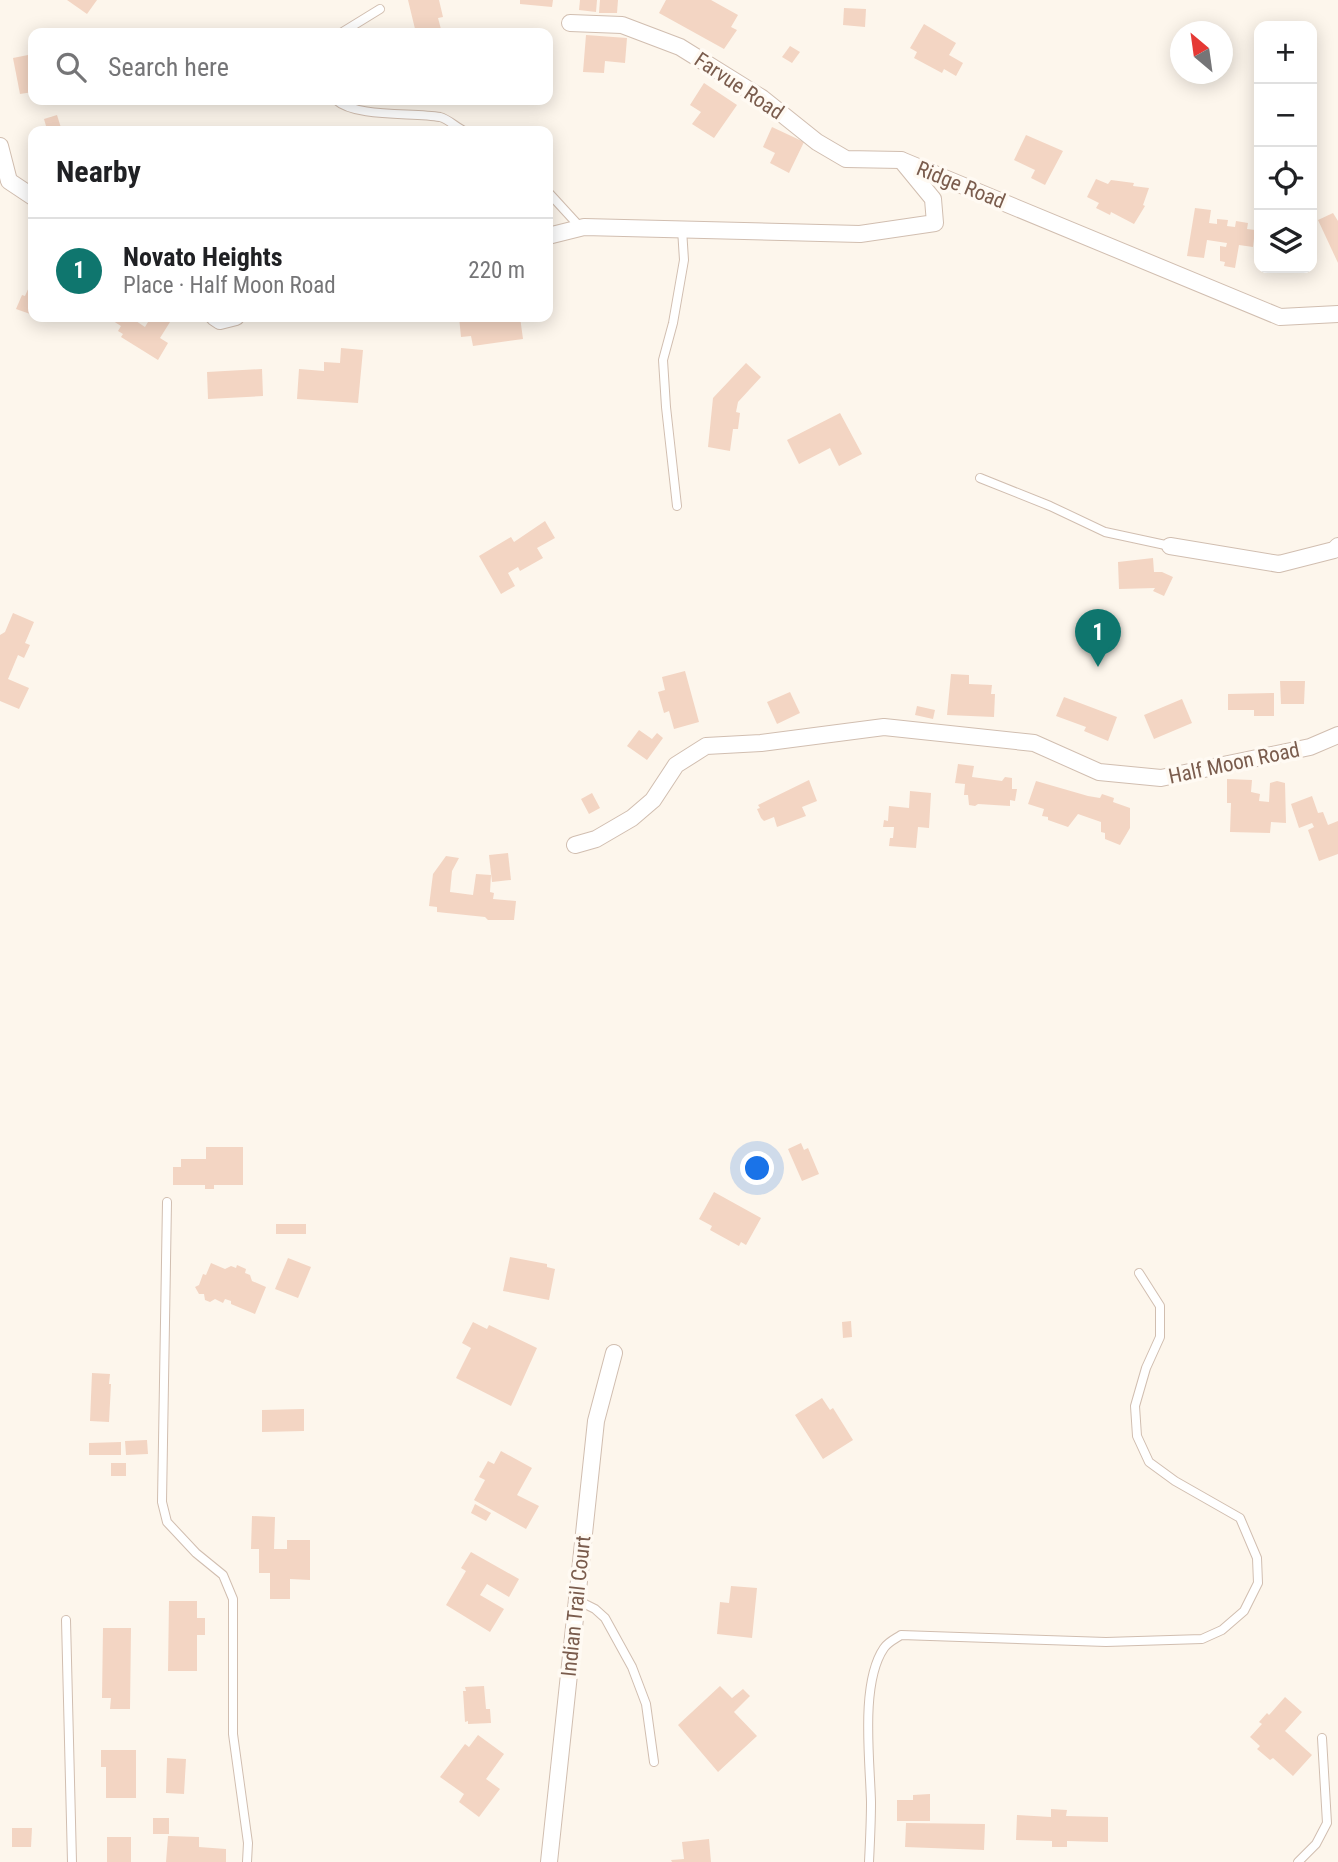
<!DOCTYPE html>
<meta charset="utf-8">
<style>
:root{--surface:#fff;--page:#f2f2f2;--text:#202124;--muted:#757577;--line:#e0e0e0;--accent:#0f766e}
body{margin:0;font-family:"Roboto Condensed",sans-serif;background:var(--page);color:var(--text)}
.controls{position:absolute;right:21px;top:21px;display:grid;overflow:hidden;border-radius:14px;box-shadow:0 4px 18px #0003}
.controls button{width:63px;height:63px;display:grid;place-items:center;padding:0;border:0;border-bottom:2px solid var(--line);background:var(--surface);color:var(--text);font:35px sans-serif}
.compass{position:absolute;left:1170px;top:21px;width:63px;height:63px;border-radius:50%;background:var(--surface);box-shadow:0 4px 18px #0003;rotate:331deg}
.you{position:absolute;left:758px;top:1169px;width:24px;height:24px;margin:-18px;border:5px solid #fff;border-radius:50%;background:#1a73e8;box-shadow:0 0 0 10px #1a73e833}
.badge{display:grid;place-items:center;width:46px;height:46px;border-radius:50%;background:var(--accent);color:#fff;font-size:23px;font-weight:700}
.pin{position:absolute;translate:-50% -58px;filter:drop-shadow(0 2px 4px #0008)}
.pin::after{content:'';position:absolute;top:37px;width:24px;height:21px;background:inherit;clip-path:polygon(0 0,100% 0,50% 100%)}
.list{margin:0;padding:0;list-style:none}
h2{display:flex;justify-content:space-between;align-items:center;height:91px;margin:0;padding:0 28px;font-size:30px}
h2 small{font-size:23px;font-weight:400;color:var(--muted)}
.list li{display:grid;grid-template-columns:46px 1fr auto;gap:21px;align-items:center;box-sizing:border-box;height:105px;padding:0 28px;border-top:2px solid var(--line)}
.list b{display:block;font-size:26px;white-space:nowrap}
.list p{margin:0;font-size:23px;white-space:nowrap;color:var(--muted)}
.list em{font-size:23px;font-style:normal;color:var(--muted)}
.icon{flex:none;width:38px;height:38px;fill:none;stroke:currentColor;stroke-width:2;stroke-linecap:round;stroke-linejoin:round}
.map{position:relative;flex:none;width:1338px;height:1862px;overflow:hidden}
.search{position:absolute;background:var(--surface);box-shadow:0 4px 18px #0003;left:28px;top:28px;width:525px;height:77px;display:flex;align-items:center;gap:18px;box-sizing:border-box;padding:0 24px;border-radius:14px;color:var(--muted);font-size:26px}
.panel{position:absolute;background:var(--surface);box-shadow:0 4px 18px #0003;left:28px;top:126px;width:525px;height:196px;border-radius:14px}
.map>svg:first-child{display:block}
</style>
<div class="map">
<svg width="1338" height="1862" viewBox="0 0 1338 1862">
<rect width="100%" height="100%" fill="#fdf6ec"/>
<!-- building -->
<g fill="#f3d5c3">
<polygon points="67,0 97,0 87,14"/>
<polygon points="408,0 439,0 443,17 438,18 442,33 416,33"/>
<polygon points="520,0 553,0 552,7 520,4"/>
<polygon points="580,0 597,0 596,12 579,10"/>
<polygon points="600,0 618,0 617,13 599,13"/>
<polygon points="666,0 711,0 738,15 731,27 737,30 724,49 659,13"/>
<polygon points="844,8 866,9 865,27 843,25"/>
<polygon points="924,24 956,43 949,55 963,63 956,76 944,69 942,73 914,58 917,52 910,48"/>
<polygon points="586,35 627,38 625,63 605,61 604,73 583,72"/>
<polygon points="790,46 800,52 792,63 782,57"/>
<polygon points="33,54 33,92 20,94 13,58"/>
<polygon points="704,83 737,105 714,138 692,124 701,112 690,105"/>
<polygon points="57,115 62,131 41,131 40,128 46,126 44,119"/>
<polygon points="772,127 804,142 789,173 770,163 775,153 763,147"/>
<polygon points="1026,135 1063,151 1045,185 1031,178 1035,170 1014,160"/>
<polygon points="1096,179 1108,184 1111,180 1134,183 1133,186 1149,188 1143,205 1145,206 1134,224 1111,212 1110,215 1096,208 1099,203 1087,197"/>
<polygon points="1195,208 1211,210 1209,223 1217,224 1217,219 1228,220 1227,226 1235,227 1236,221 1248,223 1247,229 1255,230 1253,247 1239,245 1235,268 1224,266 1225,262 1220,261 1220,246 1226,247 1227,243 1207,240 1204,258 1187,256"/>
<polygon points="1333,213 1338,221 1338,263 1318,220"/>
<polygon points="33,278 33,315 16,309 22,295 25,296"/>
<polygon points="111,317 138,317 136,321 145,327 151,317 161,317 170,322 160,338 168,343 158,360 121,337 123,334 118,331 121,326 110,319"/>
<polygon points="459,317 520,317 523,339 473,346 471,336 461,337"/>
<polygon points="341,348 363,350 358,403 297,399 299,369 324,371 324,362 340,363"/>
<polygon points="746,363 761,377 738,402 736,412 740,413 738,429 733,429 730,451 708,447 713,398"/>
<polygon points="262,369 263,396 208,399 207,372"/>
<polygon points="840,413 862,454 839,466 830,448 799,464 787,440"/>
<polygon points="545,521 555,538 537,548 543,558 520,571 518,567 508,573 515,586 501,594 479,556 511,537 514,542"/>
<polygon points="1153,558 1154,572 1162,572 1173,577 1164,596 1153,591 1155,588 1119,589 1118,562"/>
<polygon points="13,613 34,622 25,643 30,645 24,658 18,655 8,679 29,688 19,709 0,701 0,635 5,632"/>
<polygon points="685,671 699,722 674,729 669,711 664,713 658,692 665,690 662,677"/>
<polygon points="951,674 969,675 969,684 992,685 991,694 995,694 994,717 947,715"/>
<polygon points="1280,681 1305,681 1304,704 1281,704"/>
<polygon points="790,692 800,713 777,724 767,702"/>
<polygon points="1274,693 1274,716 1254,716 1254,710 1228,710 1228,694"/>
<polygon points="1064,697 1117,717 1108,741 1084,731 1086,727 1056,716"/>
<polygon points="1182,699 1192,723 1154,739 1144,715"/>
<polygon points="917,706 935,710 933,719 915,715"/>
<polygon points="639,730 652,739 657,733 663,738 647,760 627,746"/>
<polygon points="958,764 974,766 972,777 1002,781 1005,777 1012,778 1012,789 1017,789 1015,801 1010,800 1010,806 978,804 975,806 969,805 968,795 964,795 965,784 955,783"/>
<polygon points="1227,779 1252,780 1251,792 1260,794 1259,801 1269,802 1270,783 1277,781 1285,783 1286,823 1271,822 1270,833 1230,832 1231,803 1227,803"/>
<polygon points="809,780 817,801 802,807 806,816 777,827 774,817 764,821 761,818 757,809 760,808 758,805"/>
<polygon points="1036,781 1088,796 1100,798 1102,794 1114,798 1113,802 1130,808 1130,828 1120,845 1105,839 1105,833 1101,832 1101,822 1078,814 1068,827 1048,820 1048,817 1042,816 1044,809 1028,804"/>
<polygon points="910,791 931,793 929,828 918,827 916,848 889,846 890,838 893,838 894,827 883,827 884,820 888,821 889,806 909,808"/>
<polygon points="592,793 600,808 589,814 581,799"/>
<polygon points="1312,796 1318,813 1323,812 1328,825 1338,821 1338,854 1319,861 1308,830 1314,827 1312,823 1299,828 1291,804"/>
<polygon points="508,853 511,880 492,882 489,855"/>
<polygon points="446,856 459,858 452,871 450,892 473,895 476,874 491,875 490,892 494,893 493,899 516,901 514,920 488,920 485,917 437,912 437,907 429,906 433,874"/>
<polygon points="801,1143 804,1150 808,1148 819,1174 802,1181 788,1149"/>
<polygon points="206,1147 243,1147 243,1185 214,1185 214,1189 205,1189 205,1185 173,1185 173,1167 181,1167 181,1159 206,1159"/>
<polygon points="714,1192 761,1218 746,1245 741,1242 739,1246 710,1230 712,1226 699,1219"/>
<rect x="276" y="1224" width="30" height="10"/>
<polygon points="510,1257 547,1264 547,1267 555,1269 549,1300 503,1291"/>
<polygon points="288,1258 311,1267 298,1298 275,1289"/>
<polygon points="211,1263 225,1269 231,1266 236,1268 237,1265 246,1269 245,1273 250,1275 252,1281 266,1287 255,1314 231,1304 231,1301 225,1299 223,1303 215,1299 210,1302 205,1300 204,1294 199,1294 195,1287 199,1285 203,1274 206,1275"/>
<polygon points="851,1321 852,1337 843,1338 842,1322"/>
<polygon points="473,1322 487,1329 489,1325 537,1348 511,1406 456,1378 471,1348 462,1343"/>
<polygon points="92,1373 110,1374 109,1384 111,1384 109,1422 90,1421"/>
<polygon points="822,1398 830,1410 833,1408 853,1440 823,1459 795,1415"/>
<polygon points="304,1409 304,1431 262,1432 262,1410"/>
<polygon points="147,1440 148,1454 126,1455 125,1441"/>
<polygon points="121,1442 121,1455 89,1455 89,1443"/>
<polygon points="501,1451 532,1468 517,1495 539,1506 526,1529 474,1500 485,1480 479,1477 488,1461 494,1464"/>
<rect x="111" y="1463" width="15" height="13"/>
<polygon points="475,1504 491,1513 486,1521 471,1513"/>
<polygon points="252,1516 275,1517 274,1549 287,1549 287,1540 310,1540 310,1580 290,1579 290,1599 270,1599 270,1573 259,1573 259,1549 251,1549"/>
<polygon points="471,1552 519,1579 509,1597 487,1584 480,1595 504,1609 490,1632 446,1605 466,1571 461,1568"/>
<polygon points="731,1586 757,1588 752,1638 717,1634 720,1602 729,1603"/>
<polygon points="169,1601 197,1601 197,1618 205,1618 205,1635 197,1635 197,1671 168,1671"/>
<polygon points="103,1628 131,1628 130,1709 110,1709 111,1698 102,1698"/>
<polygon points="484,1686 486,1709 490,1709 491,1723 468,1724 468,1721 465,1722 463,1691 466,1691 465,1687"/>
<polygon points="720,1686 732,1698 743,1689 750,1696 734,1712 757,1736 718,1772 678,1725"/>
<polygon points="1285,1697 1302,1712 1285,1731 1312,1755 1293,1776 1273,1758 1270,1760 1257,1749 1260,1746 1250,1737 1262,1724 1259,1722 1267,1713 1269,1715"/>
<polygon points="478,1735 504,1754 486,1779 500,1789 479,1817 459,1802 464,1794 440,1777 465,1744 469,1747"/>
<polygon points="101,1750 136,1750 136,1798 106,1798 106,1767 101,1767"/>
<polygon points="167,1758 186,1759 184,1794 166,1793"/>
<polygon points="930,1794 930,1821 897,1821 897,1800 913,1800 913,1795"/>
<polygon points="1051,1809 1067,1810 1066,1816 1108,1817 1108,1842 1067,1841 1067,1847 1052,1847 1052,1841 1016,1840 1017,1815 1051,1817"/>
<rect x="153" y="1818" width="16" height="16"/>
<polygon points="906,1823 985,1824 984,1850 905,1847"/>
<polygon points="12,1828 32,1828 31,1847 12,1847"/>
<polygon points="168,1836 199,1837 199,1847 226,1849 226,1862 166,1862"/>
<rect x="107" y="1837" width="24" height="25"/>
<polygon points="709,1839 711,1862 672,1862 671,1860 684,1859 682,1842"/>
</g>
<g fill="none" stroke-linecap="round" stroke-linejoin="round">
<defs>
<g id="lane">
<polyline points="341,33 380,9"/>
<path d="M336,100C356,118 413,112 440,117C448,119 456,127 464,131"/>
<polyline points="548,192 581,228"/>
<polyline points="980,478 1050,506 1105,532 1170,546"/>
<polyline points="677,506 666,407 663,360 673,323 684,260 682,229"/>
<polyline points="167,1202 162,1502 167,1522 196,1553 223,1575 233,1599 233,1734 248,1843 247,1862"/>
<polyline points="577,1600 595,1609 605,1618 632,1667 646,1704 654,1762"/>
<polyline points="66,1620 72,1862"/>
<path d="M869,1862C870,1842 871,1822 871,1802C870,1760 860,1683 884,1648C888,1642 895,1639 901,1635L1106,1642L1202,1639L1222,1630L1244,1611L1258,1583L1257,1558L1240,1518L1175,1481L1149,1462L1137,1436L1135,1406L1146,1368L1160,1337V1306L1139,1273"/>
<polyline points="1298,1862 1316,1844 1327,1823 1322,1738"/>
</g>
<g id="street">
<polyline points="570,23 622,25 680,47 762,98 817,142 846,159 901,160"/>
<polyline points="0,146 9,181 33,197"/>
<polyline points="548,236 584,227 860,234 935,223 933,199 901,160 1280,317 1338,314"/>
<polyline points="214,317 220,321 236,317"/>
<polyline points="1170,546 1279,564 1334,550 1338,546"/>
<polyline points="575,845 596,839 632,818 653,800 676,765 706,746 761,743 884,727 1034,743 1099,772 1161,778 1310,747 1338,735"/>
<polyline points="549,1862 596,1421 614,1353"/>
</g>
</defs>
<!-- lane casing -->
<use href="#lane" stroke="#d1beb0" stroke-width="10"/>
<!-- street casing -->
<use href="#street" stroke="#d1beb0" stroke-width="18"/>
<!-- lane -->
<use href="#lane" stroke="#fff" stroke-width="8"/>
<!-- street -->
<use href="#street" stroke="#fff" stroke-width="16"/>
</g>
<g text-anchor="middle" stroke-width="7" stroke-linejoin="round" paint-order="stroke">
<!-- street labels -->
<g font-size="21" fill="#7a5c4d" stroke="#fffaf3">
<text transform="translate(739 86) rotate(34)" y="7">Farvue Road</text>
<text transform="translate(961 185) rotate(22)" y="7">Ridge Road</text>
<text transform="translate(1234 763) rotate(-12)" y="7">Half Moon Road</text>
<text transform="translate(576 1606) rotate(-84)" y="7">Indian Trail Court</text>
</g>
</g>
</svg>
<div class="controls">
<button>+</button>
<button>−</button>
<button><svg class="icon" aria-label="locate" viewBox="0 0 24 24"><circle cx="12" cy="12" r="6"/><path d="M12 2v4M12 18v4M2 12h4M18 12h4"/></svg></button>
<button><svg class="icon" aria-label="layers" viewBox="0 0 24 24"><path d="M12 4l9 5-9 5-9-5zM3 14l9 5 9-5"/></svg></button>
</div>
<svg class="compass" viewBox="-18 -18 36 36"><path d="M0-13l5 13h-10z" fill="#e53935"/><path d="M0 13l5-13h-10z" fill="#757577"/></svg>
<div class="you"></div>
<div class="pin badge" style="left:1098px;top:667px">1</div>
<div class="search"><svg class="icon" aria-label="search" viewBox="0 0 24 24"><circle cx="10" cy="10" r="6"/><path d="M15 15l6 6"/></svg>Search here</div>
<section class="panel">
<h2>Nearby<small></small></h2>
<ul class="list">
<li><span class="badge">1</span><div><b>Novato Heights</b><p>Place · Half Moon Road</p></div><em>220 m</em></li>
</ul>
</section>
</div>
